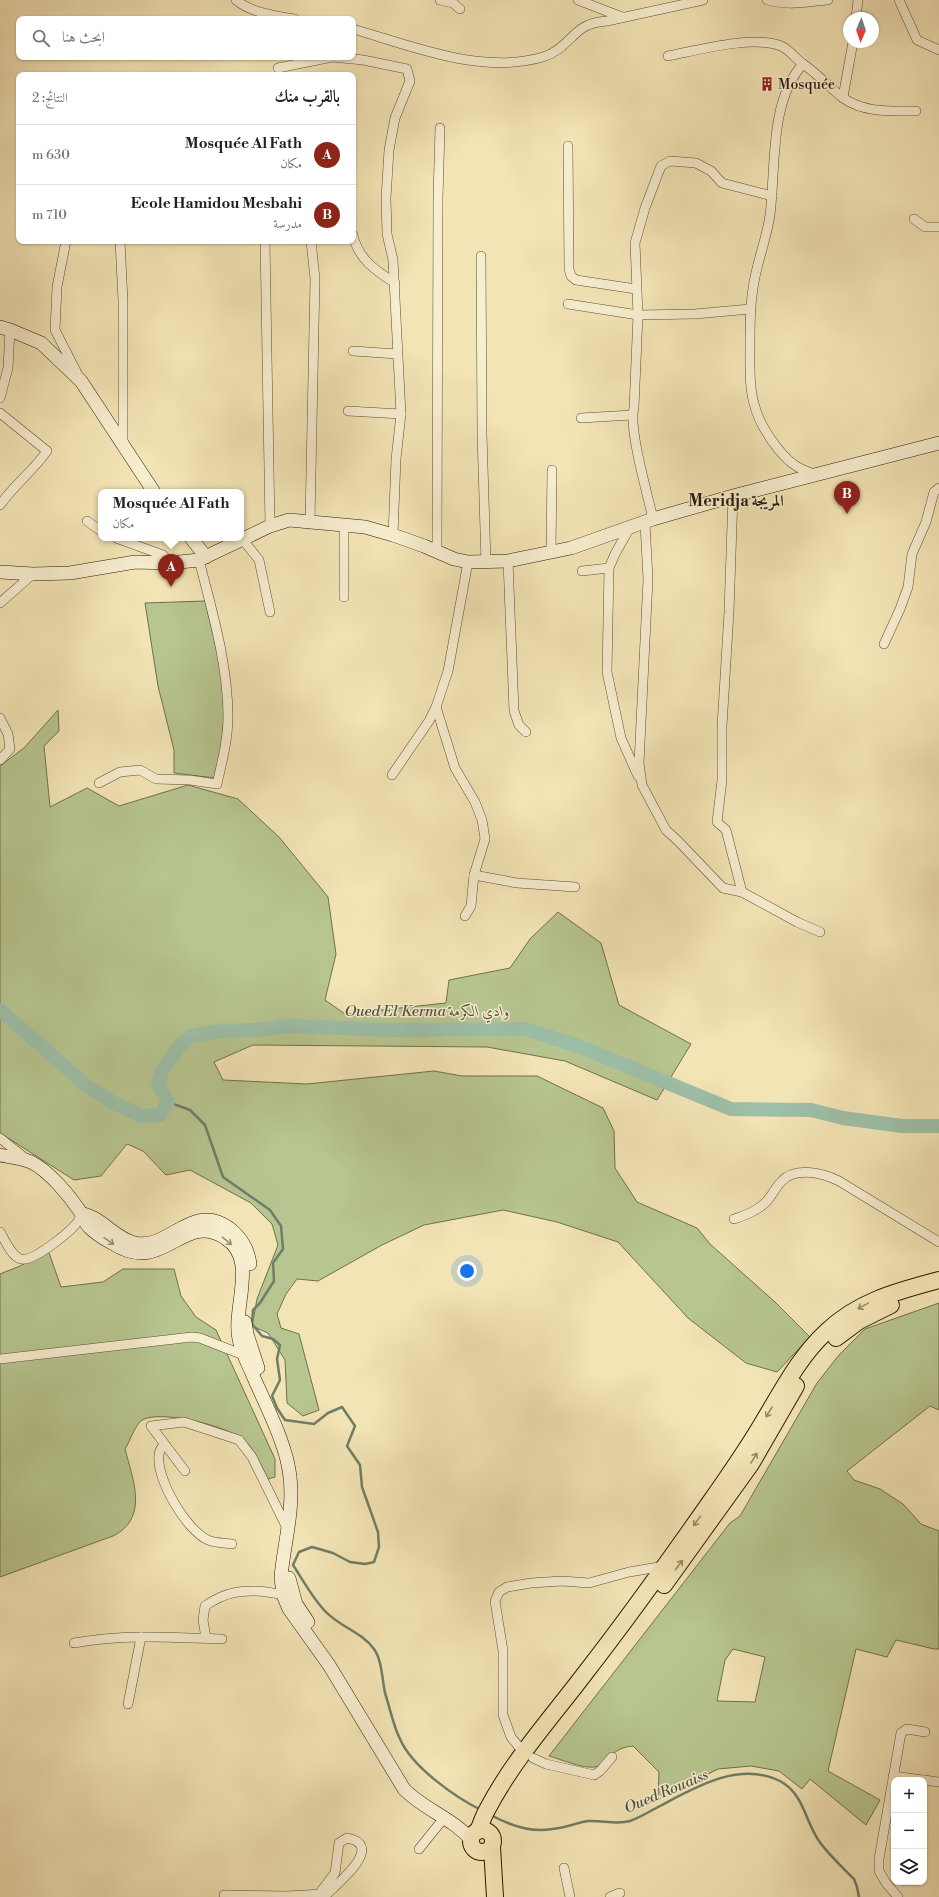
<!DOCTYPE html>
<html lang="ar">
<meta charset="utf-8">
<style>
:root{--surface:#fff;--page:#f6f6f6;--text:#202124;--muted:#757577;--line:#e0e0e0;--accent:#8f2418}
body{margin:0;font-family:"Libre Bodoni",Amiri,serif;background:var(--page);color:var(--text);direction:rtl}
.controls{position:absolute;right:12px;bottom:12px;display:grid;overflow:hidden;border-radius:8px;box-shadow:0 1px 3px #0004}
.controls button{width:36px;height:36px;display:grid;place-items:center;padding:0;border:0;border-bottom:1px solid var(--line);background:var(--surface);color:var(--text);font:20px sans-serif}
.compass{position:absolute;left:843px;top:12px;width:36px;height:36px;border-radius:50%;background:var(--surface);box-shadow:0 1px 3px #0004;rotate:182deg}
.you{position:absolute;left:467px;top:1271px;width:14px;height:14px;margin:-10px;border:3px solid #fff;border-radius:50%;background:#1a73e8;box-shadow:0 0 0 6px #1a73e833}
.badge{display:grid;place-items:center;width:26px;height:26px;border-radius:50%;background:var(--accent);color:#fff;font-size:13px;font-weight:700}
.pin{position:absolute;translate:-50% -33px;filter:drop-shadow(0 1px 2px #0008)}
.pin::after{content:'';position:absolute;top:21px;width:14px;height:12px;background:inherit;clip-path:polygon(0 0,100% 0,50% 100%)}
.popup{position:absolute;left:98px;top:489px;width:146px;height:52px;box-sizing:border-box;display:grid;place-content:center;border-radius:8px;background:var(--surface);filter:drop-shadow(0 1px 3px #0005);font-size:13px;white-space:nowrap;color:var(--muted)}
.popup b{font-size:15px;color:var(--text)}
.popup::after{content:'';position:absolute;left:50%;top:100%;margin-left:-8px;border:8px solid transparent;border-top-color:var(--surface)}
.list{margin:0;padding:0;list-style:none}
h2{display:flex;justify-content:space-between;align-items:center;height:52px;margin:0;padding:0 16px;font-size:17px}
h2 small{font-size:13px;font-weight:400;color:var(--muted)}
.list li{display:grid;grid-template-columns:26px 1fr auto;gap:12px;align-items:center;box-sizing:border-box;height:60px;padding:0 16px;border-top:1px solid var(--line)}
.list b{display:block;font-size:15px;white-space:nowrap}
.list p{margin:0;font-size:13px;white-space:nowrap;color:var(--muted)}
.list em{font-size:13px;font-style:normal;color:var(--muted)}
.icon{flex:none;width:22px;height:22px;fill:none;stroke:currentColor;stroke-width:2;stroke-linecap:round;stroke-linejoin:round}
.map{position:relative;flex:none;width:939px;height:1897px;overflow:hidden;direction:ltr}
.search{position:absolute;background:var(--surface);box-shadow:0 1px 3px #0004;left:16px;top:16px;width:340px;height:44px;display:flex;align-items:center;gap:10px;box-sizing:border-box;padding:0 14px;border-radius:8px;color:var(--muted);font-size:15px}
.panel{position:absolute;background:var(--surface);box-shadow:0 1px 3px #0004;left:16px;top:72px;width:340px;height:172px;border-radius:8px;direction:rtl}
.map>svg:first-child{display:block}
</style>
<div class="map">
<svg width="939" height="1897" viewBox="0 0 939 1897">
<rect width="100%" height="100%" fill="#f3e4b5"/>
<filter id="stains"><feTurbulence type="fractalNoise" baseFrequency=".005" numOctaves="4"/><feColorMatrix values="0 0 0 0 .2 0 0 0 0 .09 0 0 0 0 .02 0 0 0 .5 -.17"/></filter>
<radialGradient id="worn" r=".72"><stop offset=".6" stop-color="#630" stop-opacity="0"/><stop offset="1" stop-color="#630" stop-opacity=".3"/></radialGradient>
<!-- green -->
<g fill="#b7c590" stroke="#70704b" fill-rule="evenodd">
<path d="M205,601C213,634 226,683 224,717C223,738 219,758 215,778L174,773V750L158,686L145,603Z"/>
<polygon points="58,710 59,731 44,746 50,807 87,788 119,806 188,785 238,799 279,837 328,897 336,954 325,1000 345,1014 446,1003 449,980 510,968 530,939 558,912 601,943 619,1005 691,1044 657,1100 565,1061 487,1047 253,1045 214,1062 223,1080 307,1084 434,1071 462,1076 537,1076 603,1108 614,1131 615,1168 637,1202 697,1228 710,1244 775,1302 810,1337 777,1372 746,1363 688,1318 618,1242 557,1222 503,1210 424,1225 382,1245 318,1281 297,1279 286,1294 277,1314 281,1328 299,1334 319,1410 303,1416 287,1403 285,1360 268,1333 252,1326 257,1299 278,1245 272,1224 251,1203 190,1170 166,1175 143,1151 127,1144 101,1176 74,1180 0,1133 0,766 24,748"/>
<path d="M48,1250L61,1287L103,1282L123,1269H174L181,1296L196,1317L216,1330L275,1459V1477L268,1479C262,1468 257,1455 249,1445C236,1427 161,1409 142,1420C135,1425 130,1441 125,1449C133,1480 149,1518 113,1536L0,1577V1274L20,1266Z"/>
<path d="M939,1303V1410L930,1406L847,1471L854,1480L880,1489L903,1504L921,1524L939,1531V1649H934L896,1640L887,1657L856,1649L828,1771L880,1800L866,1825L810,1779L802,1789L779,1771L751,1766L718,1769L658,1800L659,1772L633,1746C612,1748 613,1758 598,1766C588,1771 560,1759 549,1756L730,1523L740,1516L817,1383L839,1355L865,1329ZM733,1649L765,1657L755,1702L717,1701L725,1660Z"/>
</g>
<g fill="none" stroke-linecap="round" stroke-linejoin="round">
<!-- stream -->
<g stroke="#6f7d67" stroke-width="2.5">
<path d="M168,1102L190,1110L205,1125L223,1177L270,1210L281,1226L283,1249L273,1263L274,1281L260,1303L253,1310L252,1324L262,1336L273,1339L280,1345L277,1359L280,1380L272,1396L277,1408L285,1420L314,1424L328,1413L342,1407L355,1426L347,1446L360,1465L362,1487L378,1532L379,1547L374,1562L365,1564L350,1562L333,1553L312,1547L299,1552L293,1565C303,1580 313,1599 326,1612C340,1627 362,1632 374,1649C382,1660 382,1679 385,1693C390,1708 393,1725 400,1739C412,1767 455,1797 481,1810"/>
<path d="M491,1815C509,1825 531,1833 552,1829C564,1828 576,1823 588,1821C602,1820 616,1825 630,1821C641,1817 650,1811 660,1806C696,1787 739,1761 780,1781C804,1794 805,1821 819,1841C829,1855 842,1867 854,1879L857,1887L859,1897"/>
</g>
<!-- river -->
<polyline stroke="#9dbfa8" stroke-width="14" points="0,1010 87,1086 114,1103 141,1116 160,1115 168,1102 158,1084 162,1071 176,1050 191,1036 221,1031 257,1030 290,1026 392,1030 525,1029 578,1046 731,1109 811,1110 843,1118 902,1126 939,1126"/>
<defs>
<g id="street">
<path d="M236,0C252,13 275,16 295,19"/>
<polyline points="440,0 453,3 460,9"/>
<polyline points="578,0 622,17"/>
<path d="M767,0C792,6 803,2 828,0"/>
<polyline points="899,0 917,40 939,50"/>
<polyline points="856,18 858,0"/>
<path d="M353,29C412,46 481,75 543,57C560,52 568,39 581,29C589,23 598,22 607,21L703,0"/>
<path d="M668,56C698,50 754,35 781,46C789,49 796,59 803,64C769,101 776,168 770,215C767,236 759,257 755,277C750,301 750,323 750,347C750,366 749,389 755,407C760,426 780,456 796,466C802,470 809,472 816,475"/>
<path d="M803,64C818,74 829,87 843,98C865,113 890,111 916,111"/>
<polyline points="278,68 332,57 363,60 407,69 410,81 395,118 389,150 386,198 387,234 393,260 401,414 396,459 393,535"/>
<polyline points="843,97 853,42"/>
<polyline points="568,146 569,269 571,276 576,280 636,289"/>
<polyline points="914,219 925,227 939,227"/>
<path d="M353,235C358,259 376,271 395,283"/>
<polyline points="66,241 57,287 55,330 77,373"/>
<polyline points="120,241 123,301 123,445"/>
<polyline points="265,241 270,526"/>
<polyline points="481,256 482,434 486,563"/>
<polyline points="568,304 638,315 695,314 750,309"/>
<polyline points="353,351 397,354"/>
<polyline points="0,398 8,368 10,330"/>
<polyline points="348,411 401,414"/>
<path d="M0,413L47,451C33,471 14,485 0,505"/>
<polyline points="581,418 632,415"/>
<polyline points="733,496 729,612 722,726 722,780 717,822 726,830 742,892"/>
<path d="M653,519C648,496 628,427 634,408L638,315L635,243L645,208L661,166L670,161L696,163L711,171L722,183L772,196"/>
<polyline points="87,521 101,531"/>
<polyline points="310,521 315,279 311,241"/>
<polyline points="645,523 648,579 639,763 642,785 666,830 678,841 723,888 742,892 797,922 820,932"/>
<polyline points="344,525 344,597"/>
<polyline points="629,529 615,554 609,568 607,672 621,738 638,776"/>
<polyline points="116,538 163,555 170,563"/>
<polyline points="243,540 259,560 270,612"/>
<polyline points="437,551 438,198 440,128"/>
<polyline points="551,552 552,470"/>
<polyline points="508,561 514,711 519,725 526,732"/>
<polyline points="582,571 609,568"/>
<polyline points="0,603 33,574"/>
<polyline points="884,644 900,609 908,587 912,554 926,522 934,492 939,488"/>
<polyline points="436,707 455,768 475,802 482,820 485,839 474,875 471,906 465,916"/>
<polyline points="0,718 8,734 10,749 0,760"/>
<polyline points="392,775 429,721 436,707 448,671 468,562"/>
<path d="M99,783L120,772L140,770L156,779L190,780L217,784C222,762 228,739 228,717C228,664 212,611 199,560"/>
<polyline points="474,875 517,883 575,887"/>
<polyline points="0,1138 25,1158"/>
<path d="M734,1219C746,1215 757,1211 766,1202C772,1196 775,1188 781,1182C795,1166 823,1173 839,1181L939,1242"/>
<path d="M0,1232C5,1240 11,1256 21,1259C33,1262 67,1234 75,1225C78,1222 80,1218 82,1214"/>
<polyline points="0,1359 192,1337 200,1338 246,1356"/>
<path d="M164,1444C162,1447 159,1451 159,1455C156,1479 186,1530 208,1540C215,1543 224,1543 232,1544"/>
<polyline points="185,1471 151,1426 184,1422 239,1440 252,1457 288,1530"/>
<path d="M206,1638L203,1620L205,1606C225,1592 242,1589 267,1592C274,1593 281,1595 289,1595"/>
<path d="M74,1643C122,1634 172,1637 222,1639"/>
<polyline points="128,1704 141,1637"/>
<polyline points="524,1753 511,1737 503,1715 503,1651 495,1601 499,1592 507,1587 531,1583 562,1581 589,1583 629,1572 665,1566"/>
<polyline points="533,1758 546,1764 594,1775 600,1771 612,1757"/>
<polyline points="893,1776 923,1780"/>
<polyline points="924,1780 939,1782"/>
<polyline points="419,1849 444,1818"/>
<polyline points="564,1868 570,1897"/>
<path d="M319,1894L335,1873L339,1843L347,1838C386,1845 337,1884 327,1894"/>
<polyline points="224,1895 286,1896 324,1894"/>
<polyline points="610,1897 620,1893"/>
<polyline points="898,1897 886,1883 879,1871 879,1859 901,1733 907,1729 925,1732"/>
</g>
<g id="secondary">
<polyline points="0,327 10,330 41,343 81,381 154,492"/>
<polyline points="191,538 206,557"/>
<polyline points="0,572 33,574 70,573 135,562 170,563 199,560 270,526 289,520 365,527 393,535 424,546 454,559 468,562 508,561 571,548 653,519 733,496 939,443"/>
<path d="M0,1155C10,1157 22,1158 31,1162C49,1171 70,1196 81,1213C84,1218 85,1223 89,1227C95,1233 104,1239 112,1243C164,1277 182,1210 225,1238C259,1259 232,1308 239,1339C241,1350 246,1360 251,1371C264,1402 287,1444 290,1477C294,1511 284,1543 281,1577L283,1595L289,1609L329,1665L404,1789C423,1809 454,1819 471,1840"/>
<path d="M82,1214C102,1217 115,1239 135,1243C168,1251 192,1201 229,1228C242,1238 248,1249 250,1264"/>
<polyline points="245,1322 247,1334 258,1368"/>
<polyline points="289,1578 296,1604 308,1622"/>
</g>
<g id="highway">
<polyline points="836,1338 859,1321 891,1305"/>
<polyline points="664,1585 751,1464 796,1386"/>
<circle cx="482" cy="1841" r="11"/>
<path d="M478,1831C481,1824 483,1817 487,1810C513,1760 552,1717 586,1672C628,1618 668,1562 708,1505C727,1478 746,1451 763,1422C782,1391 799,1357 826,1332C858,1301 898,1291 939,1280"/>
<polyline points="492,1847 495,1897"/>
</g>
</defs>
<!-- street casing -->
<use href="#street" stroke="#5c4c32" stroke-width="10"/>
<!-- secondary casing -->
<use href="#secondary" stroke="#291a06" stroke-width="14"/>
<!-- highway casing -->
<use href="#highway" stroke="#291a06" stroke-width="18"/>
<!-- street -->
<use href="#street" stroke="#f7edcf" stroke-width="9"/>
<!-- secondary -->
<use href="#secondary" stroke="#f7edcf" stroke-width="13"/>
<!-- highway -->
<use href="#highway" stroke="#f3e4b5" stroke-width="16"/>
</g>
<!-- one-way arrows -->
<defs><path id="oneway-shaft" d="M-6 0H5M1.5-3L5.5 0L1.5 3" fill="none" stroke-width="1.6" stroke-linecap="round" stroke-linejoin="round"/></defs>
<g stroke="#9a8e75">
<use href="#oneway-shaft" transform="translate(109 1241) rotate(35)"/>
<use href="#oneway-shaft" transform="translate(227 1241) rotate(40)"/>
</g>
<g stroke="#988966">
<use href="#oneway-shaft" transform="translate(863 1306) rotate(151)"/>
<use href="#oneway-shaft" transform="translate(769 1412) rotate(121)"/>
<use href="#oneway-shaft" transform="translate(754 1458) rotate(-59)"/>
<use href="#oneway-shaft" transform="translate(697 1521) rotate(126)"/>
<use href="#oneway-shaft" transform="translate(679 1565) rotate(-53)"/>
</g>
<!-- icons -->
<defs>
<symbol id="building-bare" viewBox="-9 -9 18 18"><path d="M-4-6H4V6H1V3H-1V6H-4ZM-2.5-4.3h1.7v1.8h-1.7ZM.8-4.3h1.7v1.8H.8ZM-2.5-1h1.7V.8h-1.7ZM.8-1h1.7V.8H.8Z" fill="#8f2418" stroke="#f7edcf" stroke-width="2.5" paint-order="stroke"/></symbol>
</defs>
<g fill-rule="evenodd">
<use href="#building-bare" x="757" y="74" width="20" height="20"/>
</g>
<g text-anchor="middle" stroke-width="3" stroke-linejoin="round" paint-order="stroke">
<!-- poi labels -->
<g font-size="14" fill="#291a06" stroke="#f7edcf" text-anchor="start">
<text x="778" y="89">Mosquée</text>
</g>
<!-- water labels -->
<g font-size="15" font-style="italic" fill="#52543f" stroke="#f7edcf">
<text x="427" y="1016">Oued El Kerma وادي الكرمة</text>
<text transform="translate(666 1791) rotate(-23)" y="5">Oued Rouaiss</text>
</g>
<!-- quarter labels -->
<g font-size="16" font-weight="bold" fill="#291a06" stroke="#f7edcf">
<text x="736" y="506">Meridja المريجة</text>
</g>
</g>
<rect width="100%" height="100%" filter="url(#stains)"/>
<rect width="100%" height="100%" fill="url(#worn)"/>
</svg>
<div class="controls">
<button>+</button>
<button>−</button>
<button><svg class="icon" aria-label="layers" viewBox="0 0 24 24"><path d="M12 4l9 5-9 5-9-5zM3 14l9 5 9-5"/></svg></button>
</div>
<svg class="compass" viewBox="-18 -18 36 36"><path d="M0-13l5 13h-10z" fill="#e53935"/><path d="M0 13l5-13h-10z" fill="#757577"/></svg>
<div class="you"></div>
<div class="pin badge" style="left:171px;top:587px">A</div>
<div class="popup"><b>Mosquée Al Fath</b>مكان</div>
<div class="pin badge" style="left:847px;top:514px">B</div>
<div class="search"><svg class="icon" aria-label="search" viewBox="0 0 24 24"><circle cx="10" cy="10" r="6"/><path d="M15 15l6 6"/></svg>ابحث هنا</div>
<section class="panel">
<h2>بالقرب منك<small>النتائج: 2</small></h2>
<ul class="list">
<li><span class="badge">A</span><div><b>Mosquée Al Fath</b><p>مكان</p></div><em>630 m</em></li>
<li><span class="badge">B</span><div><b>Ecole Hamidou Mesbahi</b><p>مدرسة</p></div><em>710 m</em></li>
</ul>
</section>
</div>
